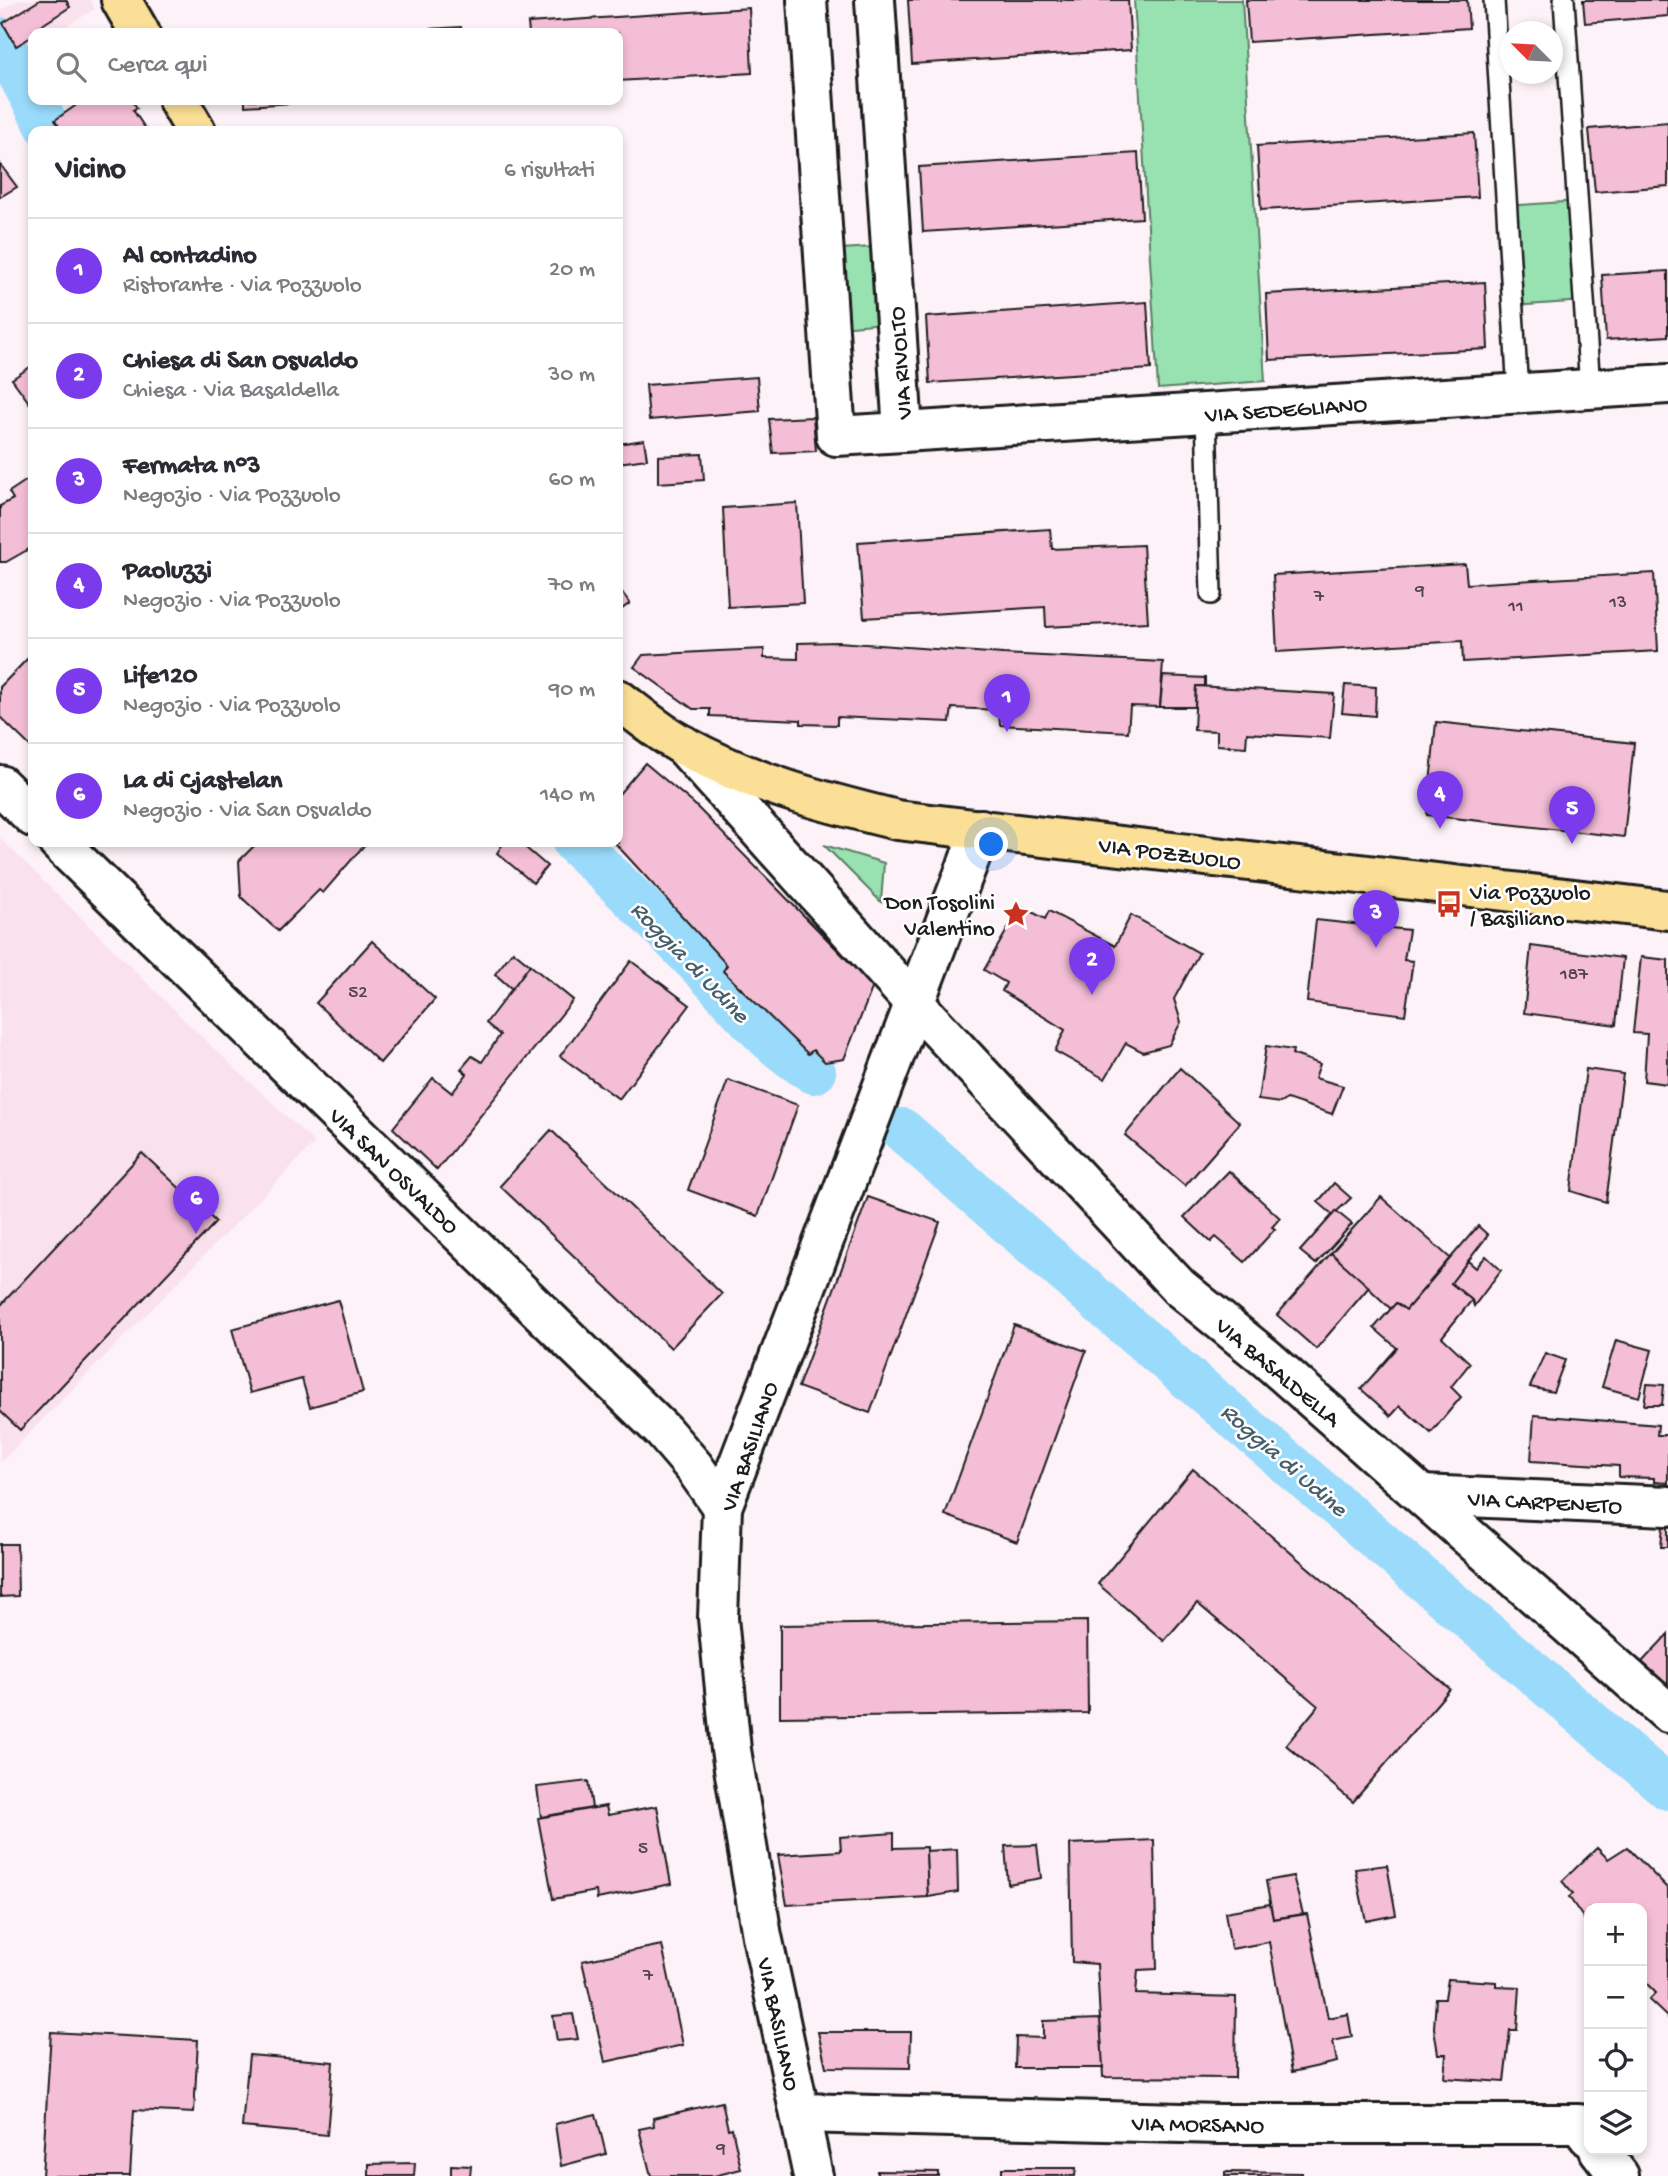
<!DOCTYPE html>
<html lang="it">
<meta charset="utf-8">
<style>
:root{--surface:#fff;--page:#f2f2f3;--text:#2b2b33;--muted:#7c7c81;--line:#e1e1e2;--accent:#7c3aed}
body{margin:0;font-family:"Gochi Hand",sans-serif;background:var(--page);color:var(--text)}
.controls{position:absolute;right:21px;bottom:21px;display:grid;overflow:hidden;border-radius:14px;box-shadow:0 4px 10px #0003}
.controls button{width:63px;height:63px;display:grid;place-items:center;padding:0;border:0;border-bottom:2px solid var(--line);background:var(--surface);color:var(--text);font:35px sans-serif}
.compass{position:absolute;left:1500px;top:21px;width:63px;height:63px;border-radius:50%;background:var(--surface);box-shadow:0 4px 10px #0003;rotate:294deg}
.you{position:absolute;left:992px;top:845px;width:24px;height:24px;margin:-18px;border:5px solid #fff;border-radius:50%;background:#1a73e8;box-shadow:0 0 0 10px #1a73e833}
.badge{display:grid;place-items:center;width:46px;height:46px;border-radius:50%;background:var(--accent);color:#fff;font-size:23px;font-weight:700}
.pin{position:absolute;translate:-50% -58px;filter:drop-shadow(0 2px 4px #0008)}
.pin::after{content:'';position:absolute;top:37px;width:24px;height:21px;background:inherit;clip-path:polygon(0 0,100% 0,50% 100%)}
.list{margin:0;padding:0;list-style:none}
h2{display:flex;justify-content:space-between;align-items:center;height:91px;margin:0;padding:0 28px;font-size:30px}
h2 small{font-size:23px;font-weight:400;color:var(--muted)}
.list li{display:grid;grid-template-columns:46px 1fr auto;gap:21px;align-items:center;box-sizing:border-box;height:105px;padding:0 28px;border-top:2px solid var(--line)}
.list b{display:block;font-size:26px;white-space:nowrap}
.list p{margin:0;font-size:23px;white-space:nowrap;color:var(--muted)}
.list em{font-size:23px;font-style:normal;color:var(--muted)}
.icon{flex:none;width:38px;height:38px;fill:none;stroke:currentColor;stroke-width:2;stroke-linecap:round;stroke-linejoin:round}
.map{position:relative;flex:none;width:1668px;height:2176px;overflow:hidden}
.search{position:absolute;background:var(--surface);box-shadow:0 4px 10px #0003;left:28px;top:28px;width:595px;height:77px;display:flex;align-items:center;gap:18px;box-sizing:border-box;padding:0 24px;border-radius:14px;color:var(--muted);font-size:26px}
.panel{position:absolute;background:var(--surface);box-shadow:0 4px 10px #0003;left:28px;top:126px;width:595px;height:721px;border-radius:14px}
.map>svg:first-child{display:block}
</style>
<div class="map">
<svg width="1668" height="2176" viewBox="0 0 1668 2176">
<rect width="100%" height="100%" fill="#fdf2f7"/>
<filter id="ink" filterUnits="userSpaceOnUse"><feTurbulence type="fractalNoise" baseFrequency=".0143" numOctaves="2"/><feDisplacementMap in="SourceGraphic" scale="14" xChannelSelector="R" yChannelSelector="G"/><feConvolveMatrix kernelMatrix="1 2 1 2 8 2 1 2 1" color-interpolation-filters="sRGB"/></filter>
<g filter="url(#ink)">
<!-- built -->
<g fill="#fae2ed">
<polygon points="18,0 90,0 95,9 55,33 33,33 33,46 17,56 0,26 0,11"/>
<polygon points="0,838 202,1037 315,1143 0,1463"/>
</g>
<!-- grass -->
<g fill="#98e1b1" stroke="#5a7e66" stroke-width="2">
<polygon points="1134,0 1242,0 1265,381 1158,389"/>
<polygon points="1578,201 1584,301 1513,306 1506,206"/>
<polygon points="891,246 896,322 829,328 823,250"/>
<polygon points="824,845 884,863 881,902"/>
</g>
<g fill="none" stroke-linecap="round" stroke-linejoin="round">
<!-- canal -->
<g stroke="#9adbfc" stroke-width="44">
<polyline points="0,39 50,131"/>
<path d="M574,842C622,886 667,932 712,978C746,1014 770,1046 814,1072"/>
<polyline points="902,1130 1127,1326 1668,1788"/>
</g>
</g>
<!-- building -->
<g fill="#f4bed6" stroke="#1c1c1c" stroke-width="2">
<polygon points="40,0 66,0 70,7 33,31 33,36 16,46 3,23"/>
<polygon points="908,0 1128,0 1131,50 912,64"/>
<polygon points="1246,0 1467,0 1469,28 1249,42"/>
<polygon points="1583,0 1668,0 1668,16 1585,23"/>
<polygon points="749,8 752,73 618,81 618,33 529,33 528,23"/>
<polygon points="461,27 462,33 362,33"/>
<polygon points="71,100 132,100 137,108 133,110 147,131 62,131 55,120 75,106"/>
<polygon points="245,100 337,100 245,106"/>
<polygon points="1668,122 1668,186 1595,192 1589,129"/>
<polygon points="1474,133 1478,197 1261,210 1257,146"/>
<polygon points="1138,153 1142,218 923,232 919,167"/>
<polygon points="0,164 17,187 0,197"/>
<polygon points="1668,271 1668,336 1606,340 1602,275"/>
<polygon points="1485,282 1488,349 1269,360 1266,294"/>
<polygon points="1147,302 1151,369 930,383 926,317"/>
<polygon points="33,365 33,408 12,379"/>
<polygon points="757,377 760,411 649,420 646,385"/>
<polygon points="813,417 816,451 773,453 769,419"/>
<polygon points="644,440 647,459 618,463 618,444"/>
<polygon points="702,454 704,480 658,483 658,456"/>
<polygon points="27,480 33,488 33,556 29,549 6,562 0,562 0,506 13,499 9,492"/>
<polygon points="797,503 803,603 728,607 723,508"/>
<polygon points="1050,529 1052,549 1143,545 1148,622 1046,627 1045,607 864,618 858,542"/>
<polygon points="1465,564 1467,584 1654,573 1658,651 1463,662 1462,641 1277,652 1273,575"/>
<polygon points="618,587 630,603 618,612"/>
<polygon points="838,642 1003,654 1163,662 1160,707 1130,706 1128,732 1000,725 999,710 952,708 950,722 837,717 837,725 801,724 801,720 710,716 710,709 693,709 634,667 643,655 719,651 764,649 764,658 798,659 798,643"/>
<polygon points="32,654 33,655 33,749 0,717 0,687"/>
<polygon points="1163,676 1205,678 1205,686 1196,686 1195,707 1160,707"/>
<polygon points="1345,685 1376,687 1375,716 1342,713"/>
<polygon points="1196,686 1334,694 1330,738 1247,733 1246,747 1217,745 1217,731 1194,730"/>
<polygon points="1436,722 1634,743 1624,837 1427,815"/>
<polygon points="645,763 694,804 873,986 844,1059 825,1062 813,1050 808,1054 723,971 727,965 614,842 618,842 618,795"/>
<polygon points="258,842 271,842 273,844 275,842 367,842 323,893 319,890 278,931 241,897 239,861"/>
<polygon points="504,842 519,842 547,866 533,883 497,853"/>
<polygon points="1021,906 1045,919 1049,911 1115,946 1131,915 1199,953 1174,999 1181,1022 1169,1045 1143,1052 1126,1043 1105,1079 1055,1051 1065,1030 1002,991 1006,983 984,970"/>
<polygon points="1316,920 1409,930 1404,960 1413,961 1405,1015 1307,1002"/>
<polygon points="372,941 435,999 380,1063 316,1003"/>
<polygon points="1531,946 1623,958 1616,1025 1524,1013"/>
<polygon points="513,951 530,965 512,989 495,974"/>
<polygon points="1641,957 1668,960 1668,1084 1644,1081 1647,1034 1633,1033"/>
<polygon points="631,961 690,1005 619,1099 560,1056"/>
<polygon points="530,965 573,1000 437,1170 393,1128 433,1078 452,1093 467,1074 461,1069 472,1056 482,1062 500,1035 486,1023"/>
<polygon points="1266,1046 1293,1050 1292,1054 1320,1064 1315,1078 1343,1086 1332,1114 1287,1099 1280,1103 1258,1100"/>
<polygon points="1180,1068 1240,1123 1185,1186 1125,1135"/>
<polygon points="1586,1069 1623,1074 1606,1202 1571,1191"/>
<polygon points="728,1080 798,1105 758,1216 688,1190"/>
<polygon points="551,1130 722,1294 671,1348 500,1186"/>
<polygon points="142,1153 216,1222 20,1430 0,1411 0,1306"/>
<polygon points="1229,1171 1280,1218 1272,1227 1275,1229 1245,1262 1216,1237 1211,1242 1184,1217"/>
<polygon points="1334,1183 1351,1198 1333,1215 1318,1202"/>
<polygon points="868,1197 940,1222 870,1413 798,1387"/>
<polygon points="1381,1197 1450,1258 1406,1310 1396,1303 1391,1309 1331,1253"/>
<polygon points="1336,1211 1352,1224 1316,1264 1300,1251"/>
<polygon points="1478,1226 1488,1235 1451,1283 1472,1300 1442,1337 1470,1363 1451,1387 1461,1397 1431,1433 1400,1406 1391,1416 1361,1389 1397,1348 1374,1328 1396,1303 1406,1310"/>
<polygon points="1331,1253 1369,1287 1316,1349 1277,1315"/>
<polygon points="1486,1256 1501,1270 1474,1306 1472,1300 1451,1283 1468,1261 1476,1268"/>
<polygon points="338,1300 363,1392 310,1407 302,1379 250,1393 232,1329"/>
<polygon points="1014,1325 1086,1351 1017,1542 945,1515"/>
<polygon points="1616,1340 1652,1350 1639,1397 1602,1387"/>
<polygon points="1545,1353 1565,1360 1553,1392 1530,1387"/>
<polygon points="1647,1384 1664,1385 1662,1405 1644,1405"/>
<polygon points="1534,1415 1658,1425 1657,1435 1668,1435 1668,1483 1654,1482 1654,1478 1619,1477 1619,1466 1531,1461"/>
<polygon points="1193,1469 1450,1689 1353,1802 1286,1745 1318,1706 1197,1603 1164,1641 1098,1584"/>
<polygon points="1663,1526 1668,1526 1668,1547 1661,1547"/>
<polygon points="0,1544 17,1544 18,1596 0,1597"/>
<polygon points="1087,1621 1088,1713 780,1717 780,1625"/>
<polygon points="1668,1634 1668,1686 1642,1662"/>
<polygon points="588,1781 592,1808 541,1817 537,1787"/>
<polygon points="606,1806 608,1815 657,1806 671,1884 597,1899 596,1891 553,1899 538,1818"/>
<polygon points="894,1833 894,1848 926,1847 928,1897 787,1905 778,1855 841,1851 840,1837"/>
<polygon points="1154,1840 1157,1969 1138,1970 1136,1994 1236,1997 1235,2078 1103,2077 1097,1964 1072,1962 1070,1844"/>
<polygon points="1037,1845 1041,1878 1008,1884 1005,1846"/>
<polygon points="1627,1847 1668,1889 1668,2018 1649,2000 1656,1993 1645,1982 1642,1985 1642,1908 1589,1908 1589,1926 1569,1897 1573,1894 1562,1881 1597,1848 1608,1859"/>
<polygon points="957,1849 958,1892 928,1897 926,1851"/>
<polygon points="1387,1865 1396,1915 1366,1921 1355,1869"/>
<polygon points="1293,1876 1303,1914 1273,1919 1266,1881"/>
<polygon points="1270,1904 1273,1919 1307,1914 1328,2018 1348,2014 1352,2037 1333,2041 1337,2062 1292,2072 1269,1942 1231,1949 1225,1912"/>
<polygon points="662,1945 683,2045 605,2062 582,1961"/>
<polygon points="1448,1979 1496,1982 1496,1986 1520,1987 1517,2030 1510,2030 1504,2082 1444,2078 1446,2054 1438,2054 1434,2028 1436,1998 1445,1998"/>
<polygon points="573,2014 578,2039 557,2041 553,2016"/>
<polygon points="1100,2019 1103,2068 1015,2068 1016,2037 1043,2038 1043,2021"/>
<polygon points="51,2032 198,2040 194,2113 134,2110 130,2176 42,2176"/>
<polygon points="818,2032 911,2032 910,2068 826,2067"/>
<polygon points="249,2055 333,2062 327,2135 242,2127"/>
<polygon points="722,2102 728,2129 732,2128 741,2169 714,2176 651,2176 639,2129 654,2126 653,2118"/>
<polygon points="596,2114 606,2154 561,2166 555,2124"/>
<polygon points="415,2163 414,2176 369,2176 369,2164"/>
<polygon points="451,2165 471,2166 470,2176 451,2176"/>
<polygon points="1002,2168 1076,2168 1075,2176 1002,2176"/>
<polygon points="877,2171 938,2172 938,2176 877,2176"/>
<polygon points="1225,2172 1302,2173 1302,2176 1225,2176"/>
</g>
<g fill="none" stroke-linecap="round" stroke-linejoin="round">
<defs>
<g id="lane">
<polyline points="1494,0 1518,393"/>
<polyline points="1564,0 1590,389"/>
<polyline points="1206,412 1211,594"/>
</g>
<g id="street">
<polyline points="807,0 836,436 903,432 875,0"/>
<polyline points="903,432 1668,384"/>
<polyline points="0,785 33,817"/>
<polyline points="58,842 663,1431 694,1467 722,1507"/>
<polyline points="1422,1495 1668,1506"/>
<polyline points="800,2113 1220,2124 1579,2124 1589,2137"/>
<polyline points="1599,2150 1619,2176"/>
</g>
<g id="secondary">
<polyline points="683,745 914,1003 1179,1287 1266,1358 1668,1713"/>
<polyline points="813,2176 762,1936 731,1750 718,1618 722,1507 981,829"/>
</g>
<g id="primary">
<polyline points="121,0 140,33"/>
<polyline points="178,100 196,131"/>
<path d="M618,699C639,715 660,733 684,746C754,784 820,801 897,820L1668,910"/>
</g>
</defs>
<!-- lane casing -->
<use href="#lane" stroke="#1c1c1c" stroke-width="24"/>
<!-- street casing -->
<use href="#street" stroke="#1c1c1c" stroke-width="44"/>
<!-- secondary casing -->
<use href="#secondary" stroke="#1c1c1c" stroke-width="44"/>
<!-- primary casing -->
<use href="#primary" stroke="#1c1c1c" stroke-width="44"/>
<!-- lane -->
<use href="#lane" stroke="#fff" stroke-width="19"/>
<!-- street -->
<use href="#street" stroke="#fff" stroke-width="38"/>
<!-- secondary -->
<use href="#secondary" stroke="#fff" stroke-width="38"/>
<!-- primary -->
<use href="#primary" stroke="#fbdf96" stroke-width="38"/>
</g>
</g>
<!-- icons -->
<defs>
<symbol id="bus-bare" viewBox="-9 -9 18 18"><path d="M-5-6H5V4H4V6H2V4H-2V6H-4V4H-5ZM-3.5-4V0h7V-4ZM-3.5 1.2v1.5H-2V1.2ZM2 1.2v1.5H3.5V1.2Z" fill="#c8321e" stroke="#fff" stroke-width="2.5" paint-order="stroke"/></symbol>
<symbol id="sight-bare" viewBox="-9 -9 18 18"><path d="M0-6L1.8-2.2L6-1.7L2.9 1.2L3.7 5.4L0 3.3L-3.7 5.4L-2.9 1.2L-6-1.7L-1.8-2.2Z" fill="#c8321e" stroke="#fff" stroke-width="2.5" paint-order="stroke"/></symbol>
</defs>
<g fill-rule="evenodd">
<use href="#bus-bare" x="1430" y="885" width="38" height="38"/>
<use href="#sight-bare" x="997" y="895" width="38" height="38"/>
</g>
<g text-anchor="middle" stroke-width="5" stroke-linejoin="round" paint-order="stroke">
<!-- number labels -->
<g font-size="19" fill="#52444a">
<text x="1420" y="595">9</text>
<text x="1319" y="601">7</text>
<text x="1618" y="607">13</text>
<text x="1516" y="611">11</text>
<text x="1574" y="979">187</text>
<text x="358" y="997">52</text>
<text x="643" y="1853">5</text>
<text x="648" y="1980">7</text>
<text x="721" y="2153">9</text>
</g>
<!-- street labels -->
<g font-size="23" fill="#1c1c1c" stroke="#fff">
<text transform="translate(899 363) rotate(-94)" y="8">VIA RIVOLTO</text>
<text transform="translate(1286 408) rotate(-4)" y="8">VIA SEDEGLIANO</text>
<text transform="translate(1170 852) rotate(7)" y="8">VIA POZZUOLO</text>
<text transform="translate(395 1170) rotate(44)" y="8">VIA SAN OSVALDO</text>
<text transform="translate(1279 1371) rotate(40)" y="8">VIA BASALDELLA</text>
<text transform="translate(748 1446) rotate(-71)" y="8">VIA BASILIANO</text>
<text transform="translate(1545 1501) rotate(3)" y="8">VIA CARPENETO</text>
<text transform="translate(780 2024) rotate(78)" y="8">VIA BASILIANO</text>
<text transform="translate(1198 2123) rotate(1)" y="8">VIA MORSANO</text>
</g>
<!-- poi labels -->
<g font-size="23" fill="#1c1c1c" stroke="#fff" text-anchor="start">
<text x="1470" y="899">Via Pozzuolo<tspan x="1470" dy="26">/ Basiliano</tspan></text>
<text x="995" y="909" text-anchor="end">Don Tosolini<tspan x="995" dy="26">Valentino</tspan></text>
</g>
<!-- water labels -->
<g font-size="24" font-style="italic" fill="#485f6a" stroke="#fff">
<text transform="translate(691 961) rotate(46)" y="8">Roggia di Udine</text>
<text transform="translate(1285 1459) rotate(41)" y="8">Roggia di Udine</text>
</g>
</g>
</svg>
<div class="controls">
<button>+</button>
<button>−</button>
<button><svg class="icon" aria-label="locate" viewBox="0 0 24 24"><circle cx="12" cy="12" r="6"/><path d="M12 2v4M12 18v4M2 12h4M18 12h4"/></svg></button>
<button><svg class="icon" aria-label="layers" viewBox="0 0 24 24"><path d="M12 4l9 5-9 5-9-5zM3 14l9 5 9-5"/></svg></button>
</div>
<svg class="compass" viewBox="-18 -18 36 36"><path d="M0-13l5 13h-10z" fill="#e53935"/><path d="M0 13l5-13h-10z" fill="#7c7c81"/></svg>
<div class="you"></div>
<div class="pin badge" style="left:1007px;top:732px">1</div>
<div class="pin badge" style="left:1092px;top:995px">2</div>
<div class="pin badge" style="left:1376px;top:948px">3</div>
<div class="pin badge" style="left:1440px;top:829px">4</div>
<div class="pin badge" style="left:1572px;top:844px">5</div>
<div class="pin badge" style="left:196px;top:1234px">6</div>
<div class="search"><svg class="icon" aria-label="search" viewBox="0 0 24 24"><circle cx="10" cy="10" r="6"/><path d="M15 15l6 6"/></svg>Cerca qui</div>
<section class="panel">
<h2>Vicino<small>6 risultati</small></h2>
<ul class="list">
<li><span class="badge">1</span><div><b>Al contadino</b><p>Ristorante · Via Pozzuolo</p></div><em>20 m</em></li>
<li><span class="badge">2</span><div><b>Chiesa di San Osvaldo</b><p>Chiesa · Via Basaldella</p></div><em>30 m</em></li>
<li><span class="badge">3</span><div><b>Fermata n°3</b><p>Negozio · Via Pozzuolo</p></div><em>60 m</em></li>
<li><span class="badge">4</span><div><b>Paoluzzi</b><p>Negozio · Via Pozzuolo</p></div><em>70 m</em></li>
<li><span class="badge">5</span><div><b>Life120</b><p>Negozio · Via Pozzuolo</p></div><em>90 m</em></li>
<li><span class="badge">6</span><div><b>La di Cjastelan</b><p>Negozio · Via San Osvaldo</p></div><em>140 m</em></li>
</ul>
</section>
</div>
